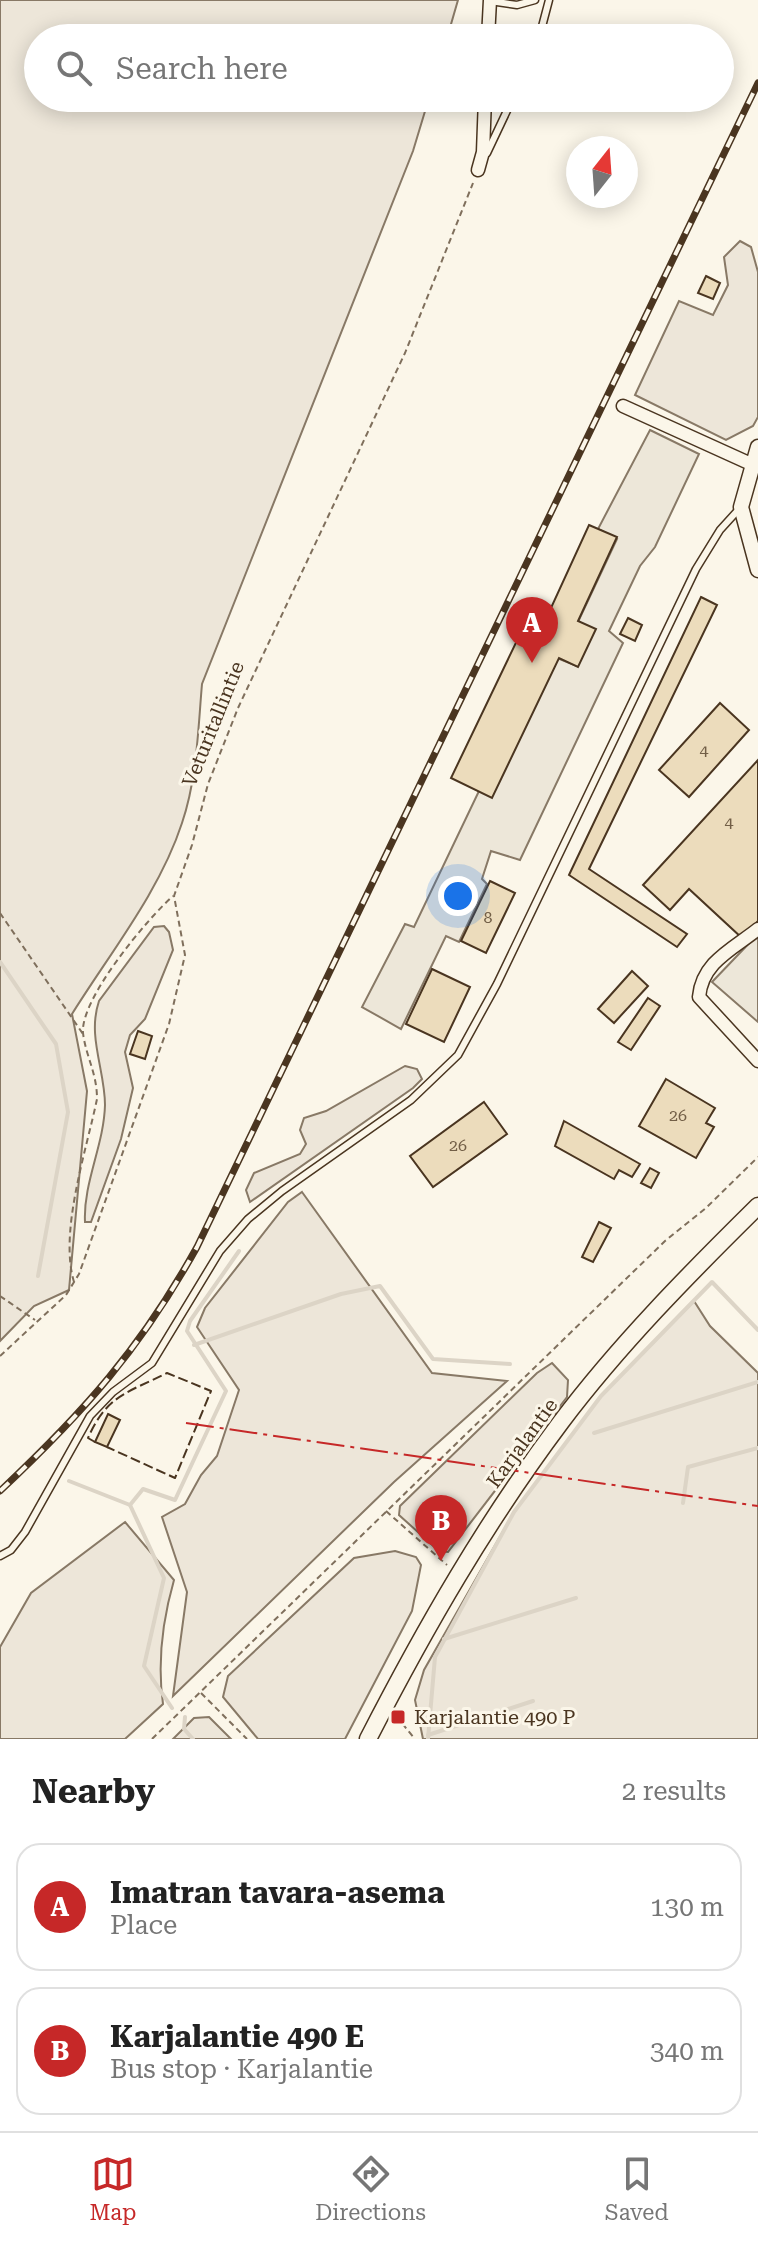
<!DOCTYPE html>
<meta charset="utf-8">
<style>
:root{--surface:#fff;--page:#f2f2f2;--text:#222;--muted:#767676;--line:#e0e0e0;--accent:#c62828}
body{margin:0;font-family:"Roboto Serif",serif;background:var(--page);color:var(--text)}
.compass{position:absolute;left:566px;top:136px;width:72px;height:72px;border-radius:50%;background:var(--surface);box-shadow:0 4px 20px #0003;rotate:17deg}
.you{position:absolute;left:458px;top:896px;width:28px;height:28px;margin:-20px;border:6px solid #fff;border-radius:50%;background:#1a73e8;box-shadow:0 0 0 12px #1a73e833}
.badge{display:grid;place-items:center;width:52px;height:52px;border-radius:50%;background:var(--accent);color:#fff;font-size:26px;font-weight:700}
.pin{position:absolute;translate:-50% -66px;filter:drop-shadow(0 2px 4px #0008)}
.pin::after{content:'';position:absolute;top:42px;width:28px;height:24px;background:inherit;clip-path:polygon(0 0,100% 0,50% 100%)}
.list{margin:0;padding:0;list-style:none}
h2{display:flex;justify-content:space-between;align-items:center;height:104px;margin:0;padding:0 32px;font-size:34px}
h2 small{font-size:26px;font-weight:400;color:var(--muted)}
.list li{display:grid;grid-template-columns:52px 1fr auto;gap:24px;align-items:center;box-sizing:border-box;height:128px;margin:0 16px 16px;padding:0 16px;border:2px solid var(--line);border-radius:24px}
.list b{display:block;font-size:30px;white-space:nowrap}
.list p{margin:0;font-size:26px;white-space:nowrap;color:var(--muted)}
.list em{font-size:26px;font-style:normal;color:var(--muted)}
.icon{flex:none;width:44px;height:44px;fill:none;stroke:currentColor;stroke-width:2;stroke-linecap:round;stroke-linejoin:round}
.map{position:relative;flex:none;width:758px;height:1739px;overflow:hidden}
.search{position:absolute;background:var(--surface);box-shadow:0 4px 20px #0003;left:24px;right:24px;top:24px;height:88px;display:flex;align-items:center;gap:20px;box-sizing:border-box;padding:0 28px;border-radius:44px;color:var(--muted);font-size:30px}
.sheet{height:392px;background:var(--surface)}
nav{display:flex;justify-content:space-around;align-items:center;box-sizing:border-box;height:112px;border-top:2px solid var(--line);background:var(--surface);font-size:22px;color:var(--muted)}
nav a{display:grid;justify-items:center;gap:4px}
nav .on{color:var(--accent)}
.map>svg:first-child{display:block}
</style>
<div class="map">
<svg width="758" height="1739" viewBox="0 0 758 1739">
<rect width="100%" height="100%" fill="#fbf6e9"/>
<!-- green -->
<g fill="#ede6d9" stroke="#887966" stroke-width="2">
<path d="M0,0H458L447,38H38V98H429L413,151L202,684C198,730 197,779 182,823C160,891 110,953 72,1014L87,1091L69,1290L34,1306L0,1341Z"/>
<polygon points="740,241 751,247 758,272 758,417 753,426 726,440 635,395 679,301 713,315 728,285 724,257"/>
<path d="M164,926L169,932L173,950L145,1019L130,1035L125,1052L133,1088L121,1139L91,1222H85C83,1183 104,1145 105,1105C105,1070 87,1036 99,1001L154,927Z"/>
<polygon points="405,1066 417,1069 422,1079 413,1088 250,1202 246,1190 254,1173 300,1154 306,1144 300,1130 304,1118 326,1111"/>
<polygon points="302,1192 432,1373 507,1381 394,1482 173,1696 187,1592 162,1517 185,1504 201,1475 217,1456 239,1390 197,1327 205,1308 288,1202"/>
<polygon points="694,1301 710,1326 758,1373 758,1739 423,1739 415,1700 424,1670 514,1512 601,1396"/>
<polygon points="552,1363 568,1380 567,1397 448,1552 439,1551 399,1515 400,1506 537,1373"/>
<path d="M125,1522L174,1580C162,1622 157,1661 163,1704L125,1739H0V1647L31,1593Z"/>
<polygon points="395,1551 416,1557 421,1565 412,1611 345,1739 258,1739 223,1697 228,1676 354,1558"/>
<polygon points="209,1717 231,1739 173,1739 194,1718"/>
</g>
<!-- parking -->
<g fill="#ede7d9" stroke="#887966" stroke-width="2">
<polygon points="650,430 699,454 655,547 640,566 609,631 623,643 520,860 491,851 482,879 487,884 459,942 446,936 401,1029 362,1007 405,924 414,927 479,791 557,658 577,666 577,624 617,539 598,529"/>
<polygon points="758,934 758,1022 712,982"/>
</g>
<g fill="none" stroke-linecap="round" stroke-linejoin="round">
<!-- stream -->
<g stroke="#dcd4c6" stroke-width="4">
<polyline points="0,962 56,1044 68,1112 38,1276"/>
<polyline points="194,1345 341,1294 380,1286 433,1359 510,1364"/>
<polyline points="594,1433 758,1382"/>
<polyline points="69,1481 130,1505 164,1578 144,1666 172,1708"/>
<polyline points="683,1503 688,1467 758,1448"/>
<polyline points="130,1505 143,1489 175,1500 226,1391 187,1331 190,1321 239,1251"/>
<polyline points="444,1639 576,1598"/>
<polyline points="185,1717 184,1729 193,1739"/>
<polyline points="428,1735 533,1701"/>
<polyline points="428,1739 435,1657 514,1512 601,1396 712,1282 758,1330"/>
</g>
</g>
<!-- building -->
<g fill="#ecdcbc" stroke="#4a3520" stroke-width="2">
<polygon points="706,276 720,283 713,299 698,293"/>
<polygon points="589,525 617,537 578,621 596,629 578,667 559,658 492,798 451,778 536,601 551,608"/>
<polygon points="701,597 717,605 589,869 687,934 677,947 569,875"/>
<polygon points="628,618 642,625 635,641 620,634"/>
<polygon points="720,703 749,730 689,797 659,770"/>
<polygon points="758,760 758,921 742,938 689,889 670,910 643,885"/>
<polygon points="490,881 515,893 486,953 461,941"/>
<polygon points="432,969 470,987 444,1042 406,1024"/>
<polygon points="632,971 648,986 614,1023 598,1009"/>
<polygon points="648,998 660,1006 631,1050 618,1042"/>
<polygon points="138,1031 152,1036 145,1059 130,1054"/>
<polygon points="666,1079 715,1108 706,1123 714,1127 696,1158 639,1126"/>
<polygon points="484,1102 507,1134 433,1187 410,1156"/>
<polygon points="564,1121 640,1164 632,1177 619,1170 614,1179 555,1146"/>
<polygon points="650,1168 659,1173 651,1188 641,1183"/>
<polygon points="599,1222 611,1228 593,1262 582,1257"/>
<polygon points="108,1414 120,1420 107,1447 95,1442"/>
</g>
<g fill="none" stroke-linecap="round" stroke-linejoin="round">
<defs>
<g id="service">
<polyline points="490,1 517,5 535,0"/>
<polyline points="539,38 549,0"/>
<polyline points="487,153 513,98"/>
<polyline points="0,1556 11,1550 25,1532 90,1416 113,1392 152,1363 220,1251 248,1219 282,1191 411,1100 458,1055 497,984 696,569 720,530 740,508"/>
</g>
<g id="minor">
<polyline points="488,38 490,0"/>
<polyline points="478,170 483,152 485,98"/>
<polyline points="623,406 751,464"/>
<path d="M758,929C733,949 702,962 699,997L758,1061"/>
</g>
<polyline id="tertiary" points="758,447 741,507 758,570"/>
<path id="secondary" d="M368,1739C425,1628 486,1522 561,1422C619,1345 689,1274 758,1206"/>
</defs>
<!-- service casing -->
<use href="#service" stroke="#4a3520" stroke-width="9"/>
<!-- minor casing -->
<use href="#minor" stroke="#4a3520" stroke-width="15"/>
<!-- tertiary casing -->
<use href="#tertiary" stroke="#4a3520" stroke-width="17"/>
<!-- secondary casing -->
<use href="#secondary" stroke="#4a3520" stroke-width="19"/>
<!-- path -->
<g stroke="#7f6f5c" stroke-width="2" stroke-dasharray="6 4" stroke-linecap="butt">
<polyline points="0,913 83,1034"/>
<path d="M74,1282C59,1232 86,1152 97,1099C97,1073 86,1057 83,1033C80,999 147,919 173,896"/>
<polyline points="0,1296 35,1320"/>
<polyline points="0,1356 66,1295 79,1274 169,1024 185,955 174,896 192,845 208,784 238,708 405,353 473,183"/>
<polyline points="386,1511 447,1565"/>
<polyline points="201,1693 247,1739"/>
<polyline points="396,1716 415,1739"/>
<polyline points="152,1739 665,1241 706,1208 758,1157"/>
</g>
<!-- service -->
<use href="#service" stroke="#fbf6e9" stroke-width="6"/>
<!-- minor -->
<use href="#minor" stroke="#fbf6e9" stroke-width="12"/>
<!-- tertiary -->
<use href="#tertiary" stroke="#fbf6e9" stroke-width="14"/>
<!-- secondary -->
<use href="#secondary" stroke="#fbf6e9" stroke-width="16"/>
<defs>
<path id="rail" d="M0,1491C84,1412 141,1348 197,1247L758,83"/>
</defs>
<!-- rail casing -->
<use href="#rail" stroke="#4a3520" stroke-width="7"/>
<!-- rail -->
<use href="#rail" stroke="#fbf6e9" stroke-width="4" stroke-dasharray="12" stroke-linecap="butt"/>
<!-- fence -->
<path stroke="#4a3520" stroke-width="2" stroke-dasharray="10 4" stroke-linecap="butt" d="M95,1442L88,1438C107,1395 127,1393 167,1373L211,1391L175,1478L107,1447"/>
<!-- power -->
<polyline stroke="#c62828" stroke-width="2" stroke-dasharray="28 6 4 6" stroke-linecap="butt" points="186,1423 758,1506"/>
</g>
<!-- markers -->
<rect fill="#c62828" stroke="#fbf6e9" stroke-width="3" x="390" y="1709" width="16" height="16" rx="4"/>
<g text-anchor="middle" stroke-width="6" stroke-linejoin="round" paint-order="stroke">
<!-- number labels -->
<g font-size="16" fill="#725f47">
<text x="704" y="756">4</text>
<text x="729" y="828">4</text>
<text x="488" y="923">8</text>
<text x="678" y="1121">26</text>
<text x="458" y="1151">26</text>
</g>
<!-- street labels -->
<g font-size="20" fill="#4a3520" stroke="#fbf6e9">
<text transform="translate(213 724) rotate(-68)" y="7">Veturitallintie</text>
<text transform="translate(522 1443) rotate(-54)" y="7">Karjalantie</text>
</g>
<!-- poi labels -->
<g font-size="20" fill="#4a3520" stroke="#fbf6e9" text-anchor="start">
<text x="414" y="1724">Karjalantie 490 P</text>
</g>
</g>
</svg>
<svg class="compass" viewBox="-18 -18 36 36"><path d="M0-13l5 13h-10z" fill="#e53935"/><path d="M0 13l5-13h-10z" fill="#767676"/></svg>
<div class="you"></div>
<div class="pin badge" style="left:532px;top:663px">A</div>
<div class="pin badge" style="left:441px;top:1561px">B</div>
<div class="search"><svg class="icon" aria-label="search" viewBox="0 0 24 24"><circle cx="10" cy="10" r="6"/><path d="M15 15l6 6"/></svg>Search here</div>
</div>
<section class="sheet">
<h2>Nearby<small>2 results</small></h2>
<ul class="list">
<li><span class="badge">A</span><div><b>Imatran tavara-asema</b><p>Place</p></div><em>130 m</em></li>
<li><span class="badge">B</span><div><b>Karjalantie 490 E</b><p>Bus stop · Karjalantie</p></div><em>340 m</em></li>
</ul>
</section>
<nav>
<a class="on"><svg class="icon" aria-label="map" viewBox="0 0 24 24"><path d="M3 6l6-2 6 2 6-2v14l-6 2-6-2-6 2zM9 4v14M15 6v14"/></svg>Map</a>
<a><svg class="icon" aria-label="directions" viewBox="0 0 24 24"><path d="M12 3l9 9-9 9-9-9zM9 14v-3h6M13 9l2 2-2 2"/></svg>Directions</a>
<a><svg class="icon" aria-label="saved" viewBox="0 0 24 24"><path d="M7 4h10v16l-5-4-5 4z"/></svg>Saved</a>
</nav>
